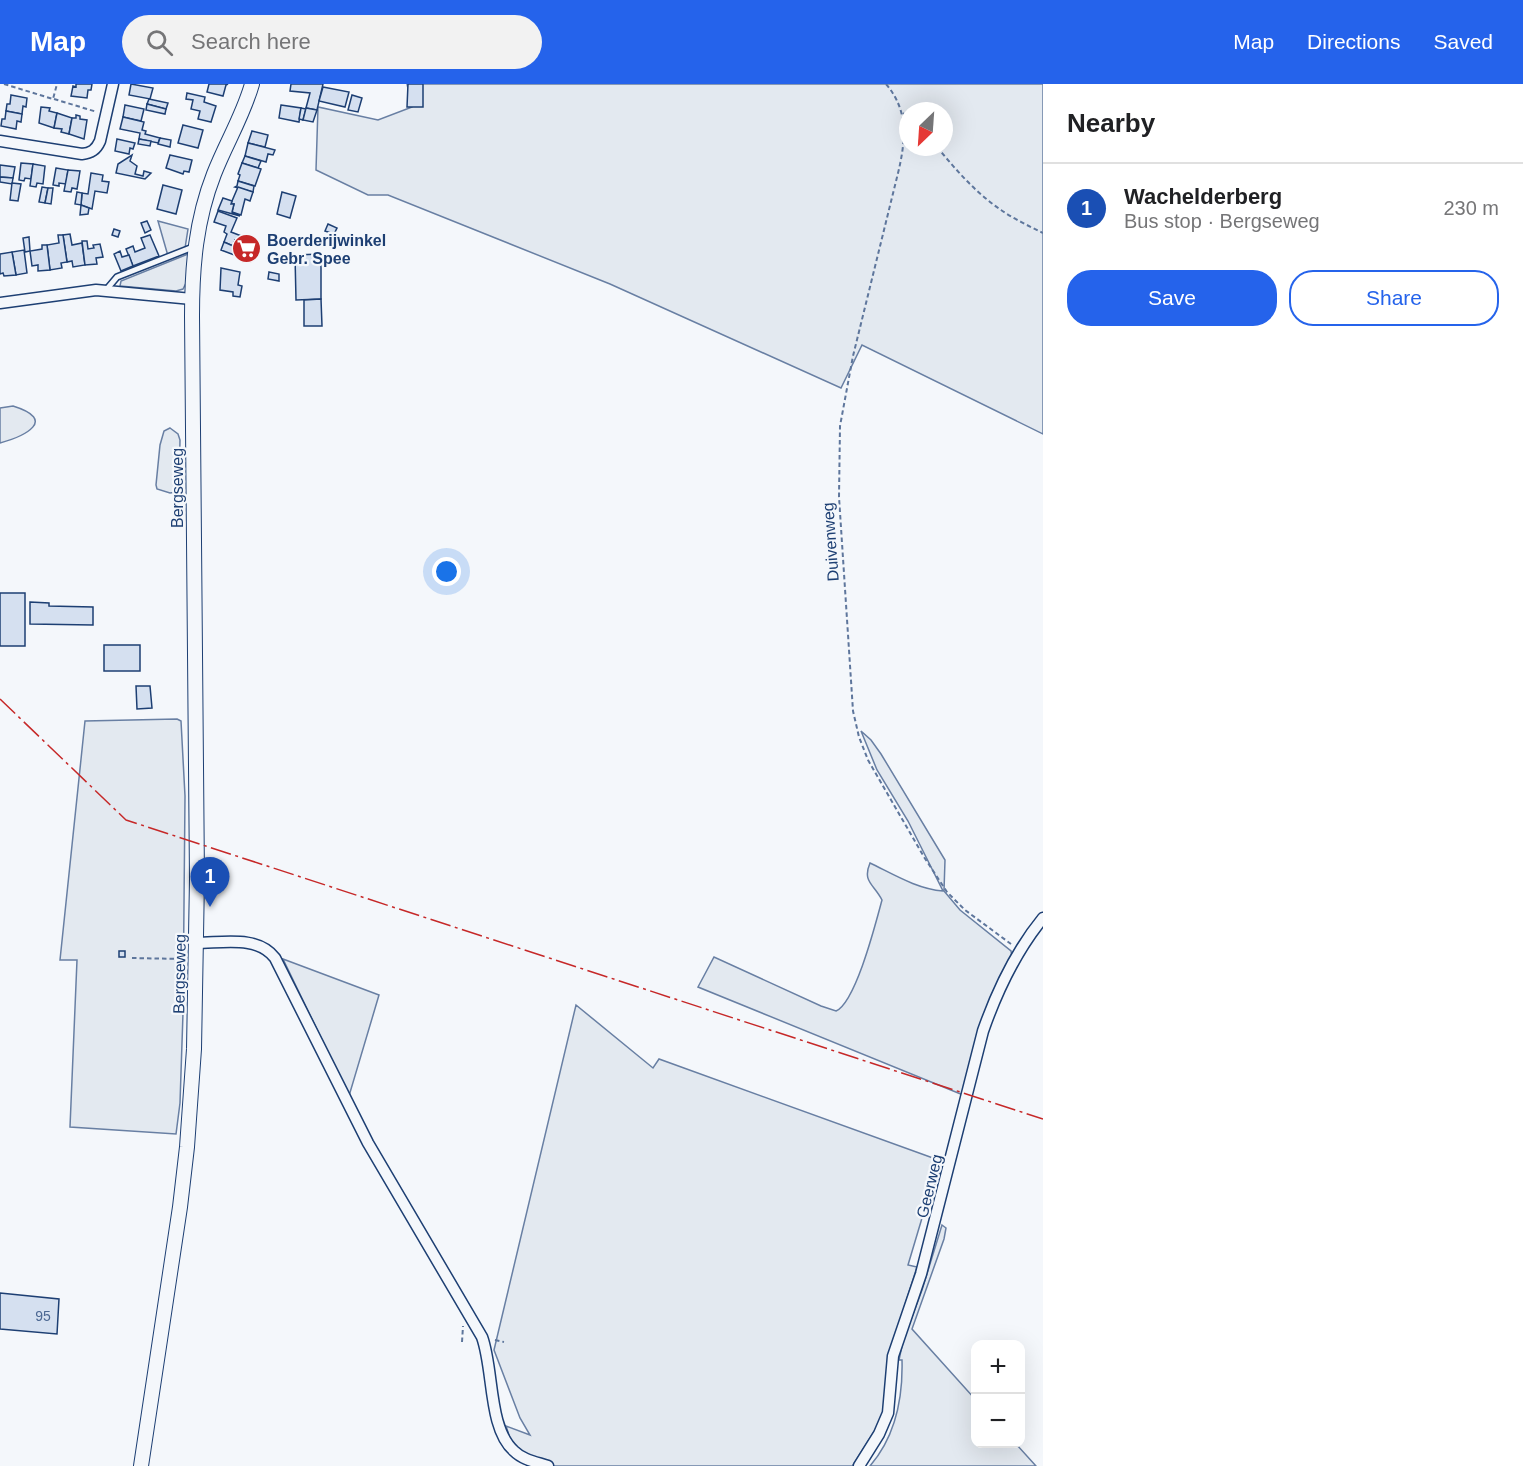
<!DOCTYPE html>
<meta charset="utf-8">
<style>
:root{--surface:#fff;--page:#f2f2f2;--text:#202124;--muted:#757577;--line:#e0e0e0;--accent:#2563eb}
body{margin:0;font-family:Helvetica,sans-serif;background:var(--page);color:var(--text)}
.controls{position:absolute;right:18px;bottom:18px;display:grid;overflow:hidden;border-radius:12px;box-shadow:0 6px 24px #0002}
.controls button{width:54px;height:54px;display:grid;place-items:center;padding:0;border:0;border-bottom:2px solid var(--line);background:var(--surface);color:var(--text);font:30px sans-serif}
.compass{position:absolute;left:899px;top:18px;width:54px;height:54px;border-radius:50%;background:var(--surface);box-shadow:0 6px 24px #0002;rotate:205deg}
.you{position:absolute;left:447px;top:488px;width:21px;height:21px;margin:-15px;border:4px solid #fff;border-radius:50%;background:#1a73e8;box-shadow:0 0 0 9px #1a73e833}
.badge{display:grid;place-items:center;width:39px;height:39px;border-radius:50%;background:var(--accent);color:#fff;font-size:20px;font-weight:700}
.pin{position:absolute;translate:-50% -50px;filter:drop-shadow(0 2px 3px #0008)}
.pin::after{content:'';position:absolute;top:32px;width:21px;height:18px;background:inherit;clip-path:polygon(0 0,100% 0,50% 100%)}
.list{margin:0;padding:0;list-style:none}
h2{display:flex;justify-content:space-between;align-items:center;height:78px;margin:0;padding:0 24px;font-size:26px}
h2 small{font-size:20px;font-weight:400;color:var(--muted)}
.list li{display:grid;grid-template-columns:39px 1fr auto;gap:18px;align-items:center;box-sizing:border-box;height:90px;padding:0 24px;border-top:2px solid var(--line)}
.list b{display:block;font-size:22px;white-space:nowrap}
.list p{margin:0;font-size:20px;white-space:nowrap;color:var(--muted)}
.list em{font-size:20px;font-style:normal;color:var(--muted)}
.actions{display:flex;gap:12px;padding:18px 24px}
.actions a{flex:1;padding:14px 0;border:2px solid var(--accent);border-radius:24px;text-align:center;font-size:21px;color:var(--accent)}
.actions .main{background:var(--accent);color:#fff}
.icon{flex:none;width:33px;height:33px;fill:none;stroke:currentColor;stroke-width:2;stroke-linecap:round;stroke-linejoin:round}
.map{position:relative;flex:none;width:1043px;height:1382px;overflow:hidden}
header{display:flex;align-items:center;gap:36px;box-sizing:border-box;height:84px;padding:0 30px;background:var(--accent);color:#fff}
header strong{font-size:28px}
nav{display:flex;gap:33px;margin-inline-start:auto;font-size:21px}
.search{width:420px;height:54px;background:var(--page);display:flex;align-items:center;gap:15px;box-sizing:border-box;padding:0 21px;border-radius:33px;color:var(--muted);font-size:22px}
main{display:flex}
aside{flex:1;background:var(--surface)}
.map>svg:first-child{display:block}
</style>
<header>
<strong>Map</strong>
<div class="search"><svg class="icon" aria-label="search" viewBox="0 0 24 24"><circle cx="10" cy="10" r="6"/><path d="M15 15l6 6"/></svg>Search here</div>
<nav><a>Map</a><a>Directions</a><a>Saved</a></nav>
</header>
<main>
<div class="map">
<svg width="1043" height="1382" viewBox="0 0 1043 1382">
<rect width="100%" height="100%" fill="#f4f7fb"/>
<!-- green -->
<g fill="#e3e9f0" stroke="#687fa3" stroke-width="1.5" fill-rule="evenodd">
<path d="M407,0H1043V350L862,261L841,304L610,200L388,111H368L316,86L318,23L378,36L412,23ZM908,27H944V63H908Z"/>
<polygon points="158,137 188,145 185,164 168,172"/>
<polygon points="188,170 187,197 183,205 176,207 120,202 121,197"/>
<path d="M13,322C58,336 25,352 0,359V324Z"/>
<polygon points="170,344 178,350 180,356 179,402 177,408 170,409 157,405 156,401 160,361 164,347"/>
<polygon points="177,635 181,637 185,712 183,929 180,1019 176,1050 70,1043 77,876 60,876 85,637"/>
<path d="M861,647L871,656L881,670L945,776L944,807L960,826L1011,867L1012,873L963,1011L698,903L714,873L821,922L836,927C856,918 876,838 882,816C874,800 862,798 870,779C893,790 917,805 943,807L908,737L877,686Z"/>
<polygon points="283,875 379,911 349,1012"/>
<polygon points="576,921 653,984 659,975 944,1078 925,1124 908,1181 917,1183 902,1230 886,1322 877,1343 853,1381 854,1382 548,1382 515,1370 506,1342 530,1351 520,1334 494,1266"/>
<path d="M942,1141L946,1144L944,1155L912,1245L975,1315L976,1360H1016L1036,1382H870C896,1352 903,1314 902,1276H899L903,1257L922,1206Z"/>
</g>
<!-- building -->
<g fill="#d5e0f0" stroke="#1d3f73" stroke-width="1.5">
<polygon points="76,0 92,0 91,6 88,6 87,14 71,12 73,2 76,3"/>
<polygon points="131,0 153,4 150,15 129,11"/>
<polygon points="209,0 228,0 226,1 223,12 207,8"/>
<polygon points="291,0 323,0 317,26 306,24 310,9 290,7"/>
<polygon points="408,0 423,0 423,23 407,23"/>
<polygon points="323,3 349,8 345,23 319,17"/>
<polygon points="187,9 205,13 204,18 216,22 211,38 198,35 200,27 191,25 193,16 186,15"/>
<polygon points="11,11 27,14 26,23 23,22 22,30 6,27 7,20 10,20"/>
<polygon points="352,11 362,14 358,28 348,26"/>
<polygon points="149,15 168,19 166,25 147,20"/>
<polygon points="147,20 166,25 165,30 146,26"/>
<polygon points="125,21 144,25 141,37 123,33"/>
<polygon points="281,21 301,24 299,38 279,34"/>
<polygon points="41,23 50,24 49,27 57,29 54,44 39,39"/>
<polygon points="301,24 306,25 303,36 299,35"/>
<polygon points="306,24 317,26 313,38 303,36"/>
<polygon points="6,27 22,30 21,38 17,37 16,45 1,42 2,35 5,35"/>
<polygon points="57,29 72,34 69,50 61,48 62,45 54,44"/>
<polygon points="76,31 80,32 80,35 87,36 84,55 69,50 72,34 76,34"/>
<polygon points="123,33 144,38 142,46 146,47 145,50 160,54 158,59 139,55 140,49 120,45"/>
<polygon points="183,41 203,46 198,64 178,59"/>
<polygon points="252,47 268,51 265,63 248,59"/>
<polygon points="160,54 171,56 170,63 158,60"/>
<polygon points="117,55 135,59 133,65 130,64 129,70 115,67"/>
<polygon points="139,55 151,57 150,62 138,60"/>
<polygon points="248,59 275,66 273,71 268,70 266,78 245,72"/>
<polygon points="132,71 130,77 137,82 135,90 143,92 144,87 151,89 145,95 116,89 118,80"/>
<polygon points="170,71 192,76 189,88 184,87 183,90 166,84"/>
<polygon points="245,72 261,77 258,84 242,79"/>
<polygon points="21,79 33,80 31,95 25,94 24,97 19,96"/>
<polygon points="242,79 261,85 255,102 238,97 240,91 238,90"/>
<polygon points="33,80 45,82 43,100 37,99 36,103 30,102"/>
<polygon points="0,81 15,83 13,94 0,93"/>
<polygon points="56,84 68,86 66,100 59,99 59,102 53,101"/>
<polygon points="68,86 80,87 77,105 72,104 71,108 64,107"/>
<polygon points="91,89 103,91 102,97 109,98 107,109 95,107 92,125 81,121 82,109 88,110"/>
<polygon points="0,93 13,94 12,100 0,98"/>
<polygon points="238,97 254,102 253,108 235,103 237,102"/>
<polygon points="12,99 21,100 18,117 10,116"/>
<polygon points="163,101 182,106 176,130 157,125"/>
<polygon points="42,103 48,104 45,119 39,118"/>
<polygon points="238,103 253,108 250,117 245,115 241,131 232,128 234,120 231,120 232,117"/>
<polygon points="48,104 53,104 51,120 45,119"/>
<polygon points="77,108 82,109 81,121 75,120"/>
<polygon points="282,108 296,112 290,134 277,130"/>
<polygon points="223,114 232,117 231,120 234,120 232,128 240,132 218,126"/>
<polygon points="81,121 89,124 88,130 80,131"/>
<polygon points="218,127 237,134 231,148 244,153 242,159 235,156 233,162 224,158 227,150 224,148 226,142 214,138"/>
<polygon points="147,137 151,146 145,149 141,139"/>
<polygon points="328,140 337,144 334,150 325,147"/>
<polygon points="114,145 120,147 118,153 112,151"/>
<polygon points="70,150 72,161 82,159 85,181 73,183 72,177 67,178 63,151"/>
<polygon points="58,151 63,151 67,178 61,179 62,184 50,186 47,161 59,159"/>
<polygon points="150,151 159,172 133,182 126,165 133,162 135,168 145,164 141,154"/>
<polygon points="29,153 30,167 25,168 23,154"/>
<polygon points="243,155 256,160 251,173 238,169 237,172 221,166 224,158 233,162 235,156 242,159"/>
<polygon points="82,157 87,157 88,165 94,164 93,161 100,160 103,173 96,174 97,180 85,181"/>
<polygon points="42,161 47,161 50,186 38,187 38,181 32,182 30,167 42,165"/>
<polygon points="24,166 27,189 16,191 12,168"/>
<polygon points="120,167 122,173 129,171 133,182 121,187 114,170"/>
<polygon points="12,168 16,191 4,192 3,189 0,190 0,170"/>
<polygon points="321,170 321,215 296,216 295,171"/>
<polygon points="221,184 240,188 238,201 242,202 240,213 233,212 233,208 220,206"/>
<polygon points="269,188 279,190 279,197 268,195"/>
<polygon points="321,215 322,242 304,242 304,216"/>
<rect x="0" y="509" width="25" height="53"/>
<polygon points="30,518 49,519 49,522 93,523 93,541 30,540"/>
<rect x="104" y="561" width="36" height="26"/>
<polygon points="136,602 150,602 152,624 137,625"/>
<rect x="119" y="867" width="6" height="6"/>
<polygon points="0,1209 59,1215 57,1250 0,1245"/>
</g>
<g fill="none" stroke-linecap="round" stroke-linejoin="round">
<defs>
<polyline id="service" points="106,206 117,193 193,163"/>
<g id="minor">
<path d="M0,57L82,70C91,69 96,66 100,57L113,0"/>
<polyline points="0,219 96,206 192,215"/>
<path d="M196,859C223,859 257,851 275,874L368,1059L482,1253C494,1286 488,1344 514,1367C523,1376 536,1378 548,1382"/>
<path d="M859,1382L879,1350L888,1329L893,1272L921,1190L983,947C997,907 1016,867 1043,834"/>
</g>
<path id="tertiary" d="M141,1382L180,1123L187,1063L194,965L197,795L192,232C192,182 196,136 214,90C226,59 243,32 252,0"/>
</defs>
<!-- service casing -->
<use href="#service" stroke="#1d3f73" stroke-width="8"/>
<!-- minor casing -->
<use href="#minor" stroke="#1d3f73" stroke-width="13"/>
<!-- tertiary casing -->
<use href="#tertiary" stroke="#1d3f73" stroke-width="16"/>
<!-- path -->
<g stroke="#5e769c" stroke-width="2" stroke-dasharray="4.5 3" stroke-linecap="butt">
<polyline points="4,0 53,15 57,0"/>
<path d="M886,0C908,26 906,53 899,85L853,272L840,342L839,413L853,627L859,653L868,676L924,773L947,808L965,826L1011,860"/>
<polyline points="54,15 97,28"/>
<polyline points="903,29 908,33"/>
<path d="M937,63C956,86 976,109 1001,126C1014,135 1029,142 1043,149"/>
<polyline points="132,874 183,875"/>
<polyline points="495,1256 504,1258"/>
<polyline points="462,1258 463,1242"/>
</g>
<!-- service -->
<use href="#service" stroke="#f4f7fb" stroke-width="5"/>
<!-- minor -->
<use href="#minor" stroke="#f4f7fb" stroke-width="10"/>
<!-- tertiary -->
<use href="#tertiary" stroke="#f4f7fb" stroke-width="14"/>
<!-- power -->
<polyline stroke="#c62828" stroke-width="1.5" stroke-dasharray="21 4.5 3 4.5" stroke-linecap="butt" points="0,615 126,736 1043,1035"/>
</g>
<!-- icons -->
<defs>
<symbol id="supermarket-disc" viewBox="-11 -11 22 22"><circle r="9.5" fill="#c62828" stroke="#f4f7fb"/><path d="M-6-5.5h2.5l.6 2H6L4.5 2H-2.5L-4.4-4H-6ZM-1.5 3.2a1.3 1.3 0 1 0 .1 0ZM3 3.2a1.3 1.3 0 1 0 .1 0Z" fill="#fff"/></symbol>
</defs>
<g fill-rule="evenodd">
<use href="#supermarket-disc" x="230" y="148" width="33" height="33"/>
</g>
<g text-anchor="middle" stroke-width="4.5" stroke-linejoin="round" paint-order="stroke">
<!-- number labels -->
<g font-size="14" fill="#4b6792">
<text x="43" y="1237">95</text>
</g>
<!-- poi labels -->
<g font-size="16" font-weight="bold" fill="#1d3f73" stroke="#f4f7fb" text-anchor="start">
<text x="267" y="162">Boerderijwinkel<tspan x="267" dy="18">Gebr. Spee</tspan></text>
</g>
<!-- street labels -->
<g font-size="16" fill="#1d3f73" stroke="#f4f7fb">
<text transform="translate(177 404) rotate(-90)" y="6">Bergseweg</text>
<text transform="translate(830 458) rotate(-94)" y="6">Duivenweg</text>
<text transform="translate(179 890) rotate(-89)" y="6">Bergseweg</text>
<text transform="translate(929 1102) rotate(-76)" y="6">Geerweg</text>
</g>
</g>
</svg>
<div class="controls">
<button>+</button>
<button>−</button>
</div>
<svg class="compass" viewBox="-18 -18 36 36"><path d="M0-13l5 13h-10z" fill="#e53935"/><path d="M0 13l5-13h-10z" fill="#757577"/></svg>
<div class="you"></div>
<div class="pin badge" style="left:210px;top:823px;background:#1a4fb4">1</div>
</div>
<aside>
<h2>Nearby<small></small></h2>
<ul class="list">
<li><span class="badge" style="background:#1a4fb4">1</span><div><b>Wachelderberg</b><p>Bus stop · Bergseweg</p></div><em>230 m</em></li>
</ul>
<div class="actions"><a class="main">Save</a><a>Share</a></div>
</aside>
</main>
